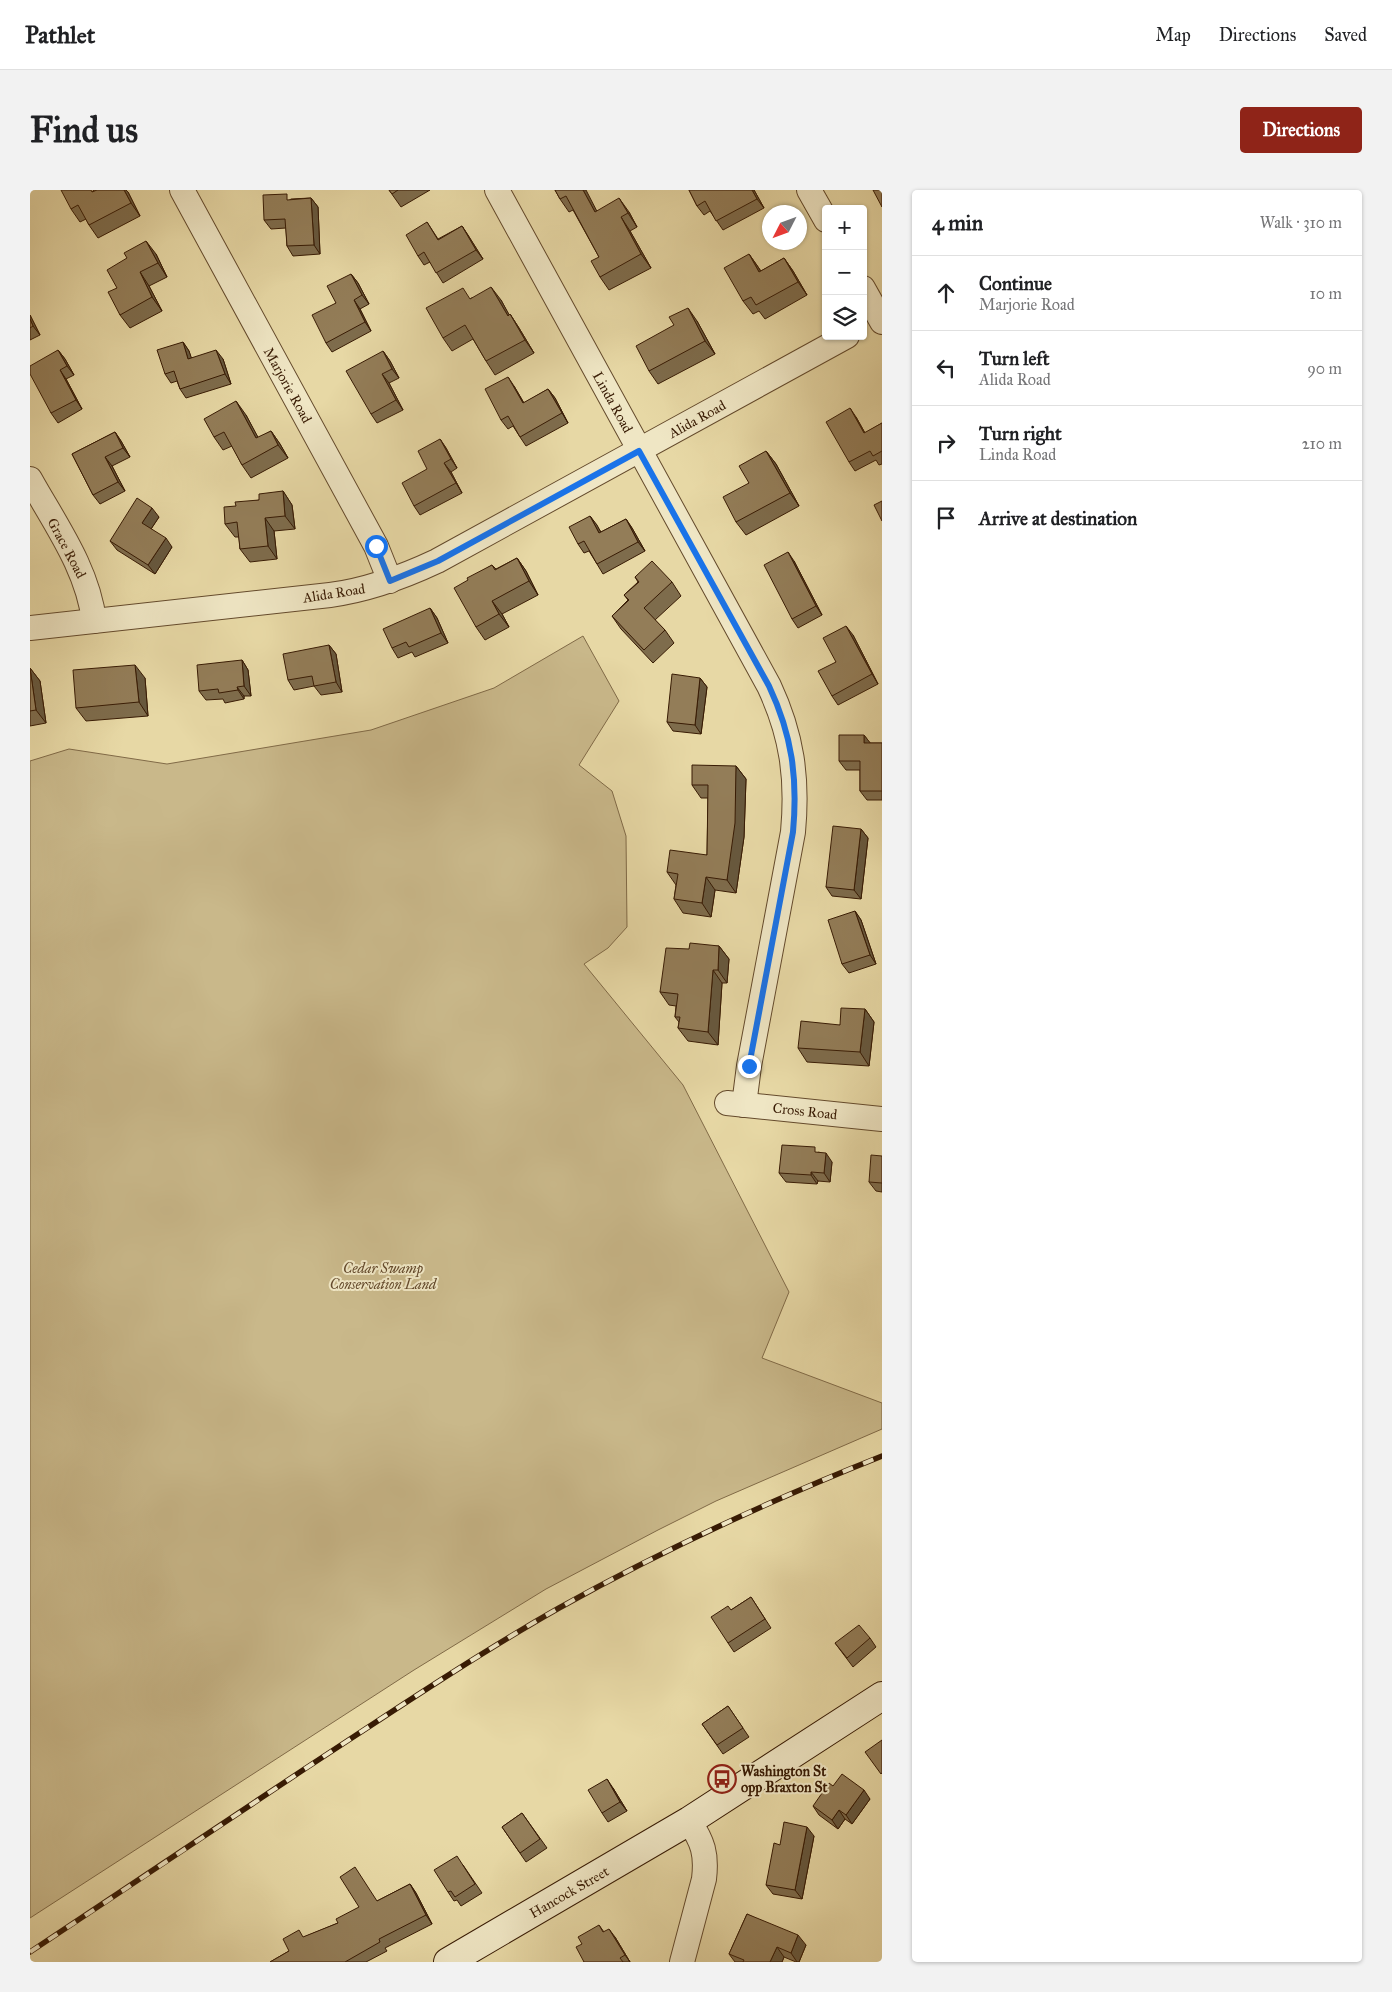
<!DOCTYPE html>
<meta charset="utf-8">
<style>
:root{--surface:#fff;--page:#f2f2f2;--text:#202124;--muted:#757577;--line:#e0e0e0;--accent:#8f2418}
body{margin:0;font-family:"IM FELL Great Primer",serif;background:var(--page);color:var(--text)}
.controls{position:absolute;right:15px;top:15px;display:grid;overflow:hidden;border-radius:5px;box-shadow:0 1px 4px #0004}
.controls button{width:45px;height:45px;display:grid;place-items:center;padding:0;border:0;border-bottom:1px solid var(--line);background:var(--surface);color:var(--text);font:25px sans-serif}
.compass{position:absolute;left:732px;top:15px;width:45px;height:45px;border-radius:50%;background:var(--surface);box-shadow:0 1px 4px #0004;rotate:228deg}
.stop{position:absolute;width:15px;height:15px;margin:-11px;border:4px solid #1a73e8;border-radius:50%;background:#fff}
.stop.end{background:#1a73e8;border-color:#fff;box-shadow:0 1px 5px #0008}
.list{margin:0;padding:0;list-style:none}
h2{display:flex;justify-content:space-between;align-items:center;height:65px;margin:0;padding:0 20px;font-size:21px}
h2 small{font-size:16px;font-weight:400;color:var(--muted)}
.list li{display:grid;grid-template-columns:32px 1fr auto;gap:15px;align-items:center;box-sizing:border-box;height:75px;padding:0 20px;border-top:1px solid var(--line)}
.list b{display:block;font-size:19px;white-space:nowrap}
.list p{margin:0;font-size:16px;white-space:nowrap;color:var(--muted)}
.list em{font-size:16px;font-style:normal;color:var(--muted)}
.icon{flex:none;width:28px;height:28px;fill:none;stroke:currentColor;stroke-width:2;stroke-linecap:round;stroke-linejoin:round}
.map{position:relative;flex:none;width:852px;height:1772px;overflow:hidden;border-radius:5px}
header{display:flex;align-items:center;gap:30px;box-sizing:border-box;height:70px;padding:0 25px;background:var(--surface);border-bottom:1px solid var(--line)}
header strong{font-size:24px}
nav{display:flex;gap:28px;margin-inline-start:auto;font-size:18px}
.intro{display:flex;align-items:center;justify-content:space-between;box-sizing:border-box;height:120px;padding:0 30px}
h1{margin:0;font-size:35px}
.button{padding:12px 22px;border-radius:5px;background:var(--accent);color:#fff;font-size:18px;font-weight:700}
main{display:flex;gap:30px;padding:0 30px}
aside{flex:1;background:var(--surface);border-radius:5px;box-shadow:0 1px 4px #0004}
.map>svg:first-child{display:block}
</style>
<header>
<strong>Pathlet</strong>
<nav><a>Map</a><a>Directions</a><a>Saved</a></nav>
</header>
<div class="intro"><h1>Find us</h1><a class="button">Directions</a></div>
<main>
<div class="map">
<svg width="852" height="1772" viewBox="0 0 852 1772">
<rect width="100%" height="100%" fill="#e7d8a5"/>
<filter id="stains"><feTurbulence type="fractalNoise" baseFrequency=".004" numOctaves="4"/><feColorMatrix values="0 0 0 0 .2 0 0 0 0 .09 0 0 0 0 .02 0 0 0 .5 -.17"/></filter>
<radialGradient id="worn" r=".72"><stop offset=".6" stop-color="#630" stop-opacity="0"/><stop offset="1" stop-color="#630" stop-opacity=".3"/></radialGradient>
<!-- green -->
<polygon fill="#c9b88a" stroke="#806a47" points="553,446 589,511 549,575 582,601 596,646 597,737 578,758 554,774 653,895 759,1102 732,1168 852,1213 852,1239 686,1311 628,1340 516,1399 384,1480 0,1728 0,571 39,559 137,574 341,540 464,498"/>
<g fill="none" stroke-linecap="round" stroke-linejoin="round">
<defs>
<g id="street">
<polyline points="152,0 346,356 360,391"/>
<path d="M467,0L739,496C762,545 768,588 763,642L719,876L714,915"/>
<polyline points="779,0 796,30"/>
<polyline points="833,98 852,132"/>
<path d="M0,289C25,334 58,379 64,431"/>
<path d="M0,438L300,405C338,400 373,387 407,371L817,146"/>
<polyline points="697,913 852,929"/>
<path d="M652,1772L674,1689C677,1664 673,1652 659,1631"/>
</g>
<polyline id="secondary" points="418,1772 659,1631 852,1506"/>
</defs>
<!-- street casing -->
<use href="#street" stroke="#644a2c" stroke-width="26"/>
<!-- secondary casing -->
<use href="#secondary" stroke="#381b04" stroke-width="30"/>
<!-- street -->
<use href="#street" stroke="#efe6c4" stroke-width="24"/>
<!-- secondary -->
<use href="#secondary" stroke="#efe6c4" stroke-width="28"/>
<defs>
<path id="rail" d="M0,1762C91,1702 182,1641 273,1580C357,1525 441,1468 529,1418C633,1360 741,1310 852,1266"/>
</defs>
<!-- rail casing -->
<use href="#rail" stroke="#381b04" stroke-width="5.5"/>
<!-- rail -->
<use href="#rail" stroke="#efe6c4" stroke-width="4" stroke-dasharray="11" stroke-linecap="butt"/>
</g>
<!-- wall -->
<g fill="#7e6c4c" stroke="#381b04">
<polygon points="64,0 64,1 98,2 110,26 68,48 59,35 56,29 50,32 41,19"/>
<polygon points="359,0 400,0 371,17"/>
<polygon points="525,0 567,21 599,22 607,37 600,41 621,78 579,100 570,87 569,67 543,20 539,22 530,9"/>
<polygon points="659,0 724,0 734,18 693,40 680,21 674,25 667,16"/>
<polygon points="281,8 288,17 290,64 263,66 257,56 256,38 241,39 234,30 261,9"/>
<polygon points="397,32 408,49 432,36 453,69 413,93 400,72 394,75 388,66"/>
<polygon points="126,64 137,87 119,96 132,121 100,138 90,125 87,98"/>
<polygon points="719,64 731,81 754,68 763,81 777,105 735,129 729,121 723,124 713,111"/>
<polygon points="321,84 328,93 339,114 330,119 341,141 302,162 296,153 306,113"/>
<polygon points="441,108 471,110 479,125 480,124 489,138 504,163 465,185 456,171 443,149 422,161 413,148"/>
<polygon points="0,125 10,145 0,150"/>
<polygon points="667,131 685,164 628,194 619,181 644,135"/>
<polygon points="153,152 159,161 161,168 193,169 201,194 156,208 150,199 147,191 141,193 135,184"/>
<polygon points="28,160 35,169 44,185 36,189 52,219 28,233 21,223"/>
<polygon points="353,161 360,171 369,188 359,193 373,220 347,233 341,224"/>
<polygon points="484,196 494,213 518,199 525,208 538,233 496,256 490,247 483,236 478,239 471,230"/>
<polygon points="216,225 228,248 241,241 250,254 258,268 221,288 212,275 202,256 193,260 184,247"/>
<polygon points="826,227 835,243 852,233 852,274 849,275 846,270 825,281 819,272"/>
<polygon points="85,242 91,251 100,267 82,276 95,301 70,314 63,305 42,264"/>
<polygon points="410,249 416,258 427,278 421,282 432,303 390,325 384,316"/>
<polygon points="736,261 746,274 769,316 716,345 706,332 719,293"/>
<polygon points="253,301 262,315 265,339 244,341 247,369 220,372 210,359 209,347 205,347 195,334 206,316 229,310"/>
<polygon points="560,326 571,342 596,329 602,338 615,361 573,384 567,374 559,361 554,363 548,354"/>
<polygon points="129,327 121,339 142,357 125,384 87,360 80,351"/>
<polygon points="487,368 496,381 508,405 472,424 479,437 455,450 446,437 438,390 462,375 466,379"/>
<polygon points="764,371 792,425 768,438 762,429"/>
<polygon points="605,387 642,392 651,406 625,430 635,440 644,453 623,473 591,439 582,426 598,410 594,405 608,392"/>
<polygon points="400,418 407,428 418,453 385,467 382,462 368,468 362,458"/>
<polygon points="823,445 848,494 808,515 802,506 806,472"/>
<polygon points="299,455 306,464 312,502 291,505 284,496 264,500 258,490"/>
<polygon points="212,470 218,480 221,506 214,506 214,509 195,513 193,509 176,510 169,501"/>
<polygon points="0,478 10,491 16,533 0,536"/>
<polygon points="115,488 118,526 56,531 46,518"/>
<polygon points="670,488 677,497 671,544 643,541 637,532"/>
<polygon points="834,545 840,553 852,553 852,610 837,610 830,601 830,580 816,580 809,571"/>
<polygon points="706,576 716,589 714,647 706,703 685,700 681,727 653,723 644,709 646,695 637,682 677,665 678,608 671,608 662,595"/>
<polygon points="831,639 838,648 831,709 802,706 796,697"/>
<polygon points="825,721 831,730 846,774 819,783 812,774"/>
<polygon points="689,756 699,769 697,793 692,793 688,855 658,851 648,838 649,832 645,827 646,816 639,815 630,802 659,759"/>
<polygon points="835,819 844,832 839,876 777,872 768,858 810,835"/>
<polygon points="789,962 802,972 800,992 788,991 787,994 756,992 749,983"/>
<polygon points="852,966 852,1002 846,1001 839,992"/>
<polygon points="721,1407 741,1438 704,1462 698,1453 701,1420"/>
<polygon points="840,1448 846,1457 823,1477 805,1453"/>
<polygon points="698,1516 719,1547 693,1564 672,1534"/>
<polygon points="583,1598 597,1621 578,1632 572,1623"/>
<polygon points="840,1609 822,1634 815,1629 808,1639 789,1625 783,1616"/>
<polygon points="492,1623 517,1658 496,1672 472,1637"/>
<polygon points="784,1646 772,1709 743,1704 736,1695"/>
<polygon points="433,1675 452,1703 431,1716 427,1710 424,1711 418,1702"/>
<polygon points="380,1694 386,1703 402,1734 355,1758 357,1761 336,1772 240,1772 259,1761 274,1747 308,1733 347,1711"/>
<polygon points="717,1724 776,1755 769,1772 766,1772 754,1767 752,1772 705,1772 699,1764"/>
<polygon points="569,1735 574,1742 585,1747 600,1772 554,1772 552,1754"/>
</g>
<!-- shaded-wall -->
<g fill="#67583e" stroke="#381b04">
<polygon points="94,0 96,0 98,2 110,26 101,13"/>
<polygon points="553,0 556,0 574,35 565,22"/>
<polygon points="722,0 724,0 734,18 727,9"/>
<polygon points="281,8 288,17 290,64 284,55"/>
<polygon points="589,8 599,22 607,37 598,23"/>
<polygon points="591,27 600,41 621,78 611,64"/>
<polygon points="432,36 438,45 453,69 446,60"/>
<polygon points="116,51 126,64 137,87 128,73"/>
<polygon points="719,64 728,77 739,95 729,82"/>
<polygon points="754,68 763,81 777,105 768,92"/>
<polygon points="110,82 119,96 132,121 122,107"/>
<polygon points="321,84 328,93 339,114 332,105"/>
<polygon points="461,97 471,110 487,139 478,126"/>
<polygon points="324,110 330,119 341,141 335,132"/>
<polygon points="658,118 667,131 685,164 675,151"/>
<polygon points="480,124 489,138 504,163 495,150"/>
<polygon points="0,125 10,145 3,136 0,129"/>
<polygon points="153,152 159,161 165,178 158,169"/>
<polygon points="28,160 35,169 44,185 37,176"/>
<polygon points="186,160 193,169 201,194 195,184"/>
<polygon points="353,161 360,171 369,188 362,179"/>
<polygon points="30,180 36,189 52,219 46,210"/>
<polygon points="352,184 359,193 373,220 366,210"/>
<polygon points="478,187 484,196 499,222 493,213"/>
<polygon points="518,199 525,208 538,233 532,223"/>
<polygon points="206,211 216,225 236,262 226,248"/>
<polygon points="820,218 826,227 840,252 834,243"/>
<polygon points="241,241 250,254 258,268 248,255"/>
<polygon points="85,242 91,251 100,267 93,258"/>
<polygon points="410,249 416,258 427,278 421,269"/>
<polygon points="736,261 746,274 769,316 760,303"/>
<polygon points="75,267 82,276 95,301 88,292"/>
<polygon points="414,273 421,282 432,303"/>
<polygon points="253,301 262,315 265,339 255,326"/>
<polygon points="122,318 129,327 119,342 112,333"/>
<polygon points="560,326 567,335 576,352 569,343"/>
<polygon points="235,328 244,341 247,369 238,356"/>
<polygon points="596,329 602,338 615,361 608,352"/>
<polygon points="136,348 142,357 125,384 118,375"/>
<polygon points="758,362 764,371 792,425 786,416"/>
<polygon points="487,368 496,381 508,405 499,391"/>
<polygon points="462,411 472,424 479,437 469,424"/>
<polygon points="400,418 407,428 418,453 411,443"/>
<polygon points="816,436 823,445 848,494 842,484"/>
<polygon points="299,455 306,464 312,502 306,492"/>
<polygon points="212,470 218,480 221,506 214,496"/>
<polygon points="105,475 115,488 118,526 109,512"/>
<polygon points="0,478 10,491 16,533 6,520"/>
<polygon points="670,488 677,497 671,544 665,535"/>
<polygon points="207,497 214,506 214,509 208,500"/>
<polygon points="834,545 841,554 834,553"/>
<polygon points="706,576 716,589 714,647 706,703 697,690"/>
<polygon points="831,639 838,648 831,709 824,700"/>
<polygon points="676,687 685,700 681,727 672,713"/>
<polygon points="825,721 831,730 846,774 840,765"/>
<polygon points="689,756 699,769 697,793 688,780"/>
<polygon points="683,780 692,793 688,855 678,842"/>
<polygon points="835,819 844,832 839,876 830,862"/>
<polygon points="796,963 802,972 800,992 794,983"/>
<polygon points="781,982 788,991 787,994 781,985"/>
<polygon points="577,1589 583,1598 597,1621 590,1612"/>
<polygon points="834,1600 840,1609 822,1634 816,1625"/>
<polygon points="809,1620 815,1629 808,1639 802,1630"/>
<polygon points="777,1637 784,1646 772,1709 765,1700"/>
<polygon points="380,1694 386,1703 402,1734 396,1725"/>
<polygon points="579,1739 585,1747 600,1772 595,1765"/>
<polygon points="768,1745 776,1755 769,1772 767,1772 761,1763"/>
<polygon points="747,1757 754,1767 752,1772 740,1772"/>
</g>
<!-- building -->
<g fill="#937d58" stroke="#381b04">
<polygon points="31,0 61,0 62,2 67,0 94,0 101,13 59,35 48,15 41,19"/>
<polygon points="359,0 368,0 362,4"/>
<polygon points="525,0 553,0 565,22 589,8 598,23 591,27 611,64 570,87 561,71 569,67 536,6 530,9"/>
<polygon points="659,0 722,0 727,9 686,31 675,11 667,16"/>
<polygon points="843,0 852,0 852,17"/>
<polygon points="257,4 257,10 281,8 284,55 257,56 255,29 234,30 233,5"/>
<polygon points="397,32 408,50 432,36 446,60 406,83 394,62 388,66 376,45"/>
<polygon points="116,51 128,73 110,82 122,107 90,125 78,102 87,98 77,80 97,68 94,63"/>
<polygon points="719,64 729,82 754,68 768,92 726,115 721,107 713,111 694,78"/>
<polygon points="321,84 332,105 324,110 335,132 296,153 282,125 306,113 297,96"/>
<polygon points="461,97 478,126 480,124 495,150 456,171 435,135 413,148 396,118 433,98 440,109"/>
<polygon points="658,118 675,151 619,181 606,156 644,135 639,127"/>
<polygon points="0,129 3,136 0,138"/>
<polygon points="153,152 158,169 186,160 195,184 150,199 144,181 135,184 127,160"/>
<polygon points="28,160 37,176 30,180 46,210 21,223 0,184 0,176"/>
<polygon points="353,161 362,179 352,184 366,210 341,224 316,181"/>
<polygon points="478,187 493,213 518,199 532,223 490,247 478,226 471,230 455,199"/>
<polygon points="206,211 226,248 241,241 248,255 212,275 194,242 184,247 174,229"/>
<polygon points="820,218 834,243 852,233 852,261 843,266 840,261 819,272 796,232"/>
<polygon points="85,242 93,258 75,267 88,292 63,305 42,264"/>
<polygon points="410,249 421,269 414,273 426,293 384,316 372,293 397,279 388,261"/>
<polygon points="736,261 760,303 706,332 693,307 719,293 709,276"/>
<polygon points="253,301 255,326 235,328 238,356 210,359 207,332 195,334 194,317 206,316 205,312 229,310 229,304"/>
<polygon points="107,308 122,318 112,333 136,348 118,375 80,351"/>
<polygon points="852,311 852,331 844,315"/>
<polygon points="560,326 569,343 596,329 608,352 567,374 554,351 548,354 539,337"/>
<polygon points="758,362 786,416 762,429 734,375"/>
<polygon points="487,368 499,391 462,411 469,424 446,437 424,398 438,390 437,388 462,375 465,380"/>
<polygon points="622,371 642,392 614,418 635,440 614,460 582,426 599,410 594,405 609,392 605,387"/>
<polygon points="400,418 411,443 379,457 376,452 362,458 353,439"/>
<polygon points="816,436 842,484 802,506 788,481 806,472 793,448"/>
<polygon points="299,455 306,492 284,496 282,486 258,490 253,464"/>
<polygon points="212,470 214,496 207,497 208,500 189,503 188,499 169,501 167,475"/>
<polygon points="105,475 109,512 46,518 43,480"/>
<polygon points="0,478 6,520 0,521"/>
<polygon points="642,484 670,488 665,535 637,532"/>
<polygon points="809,545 834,545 834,553 852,553 852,601 830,601 830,571 809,571"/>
<polygon points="662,575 706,576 705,633 697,690 676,687 672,713 644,709 648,684 637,682 640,660 677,665 678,595 662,595"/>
<polygon points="803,636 831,639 824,700 796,697"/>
<polygon points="825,721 840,765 812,774 798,730"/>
<polygon points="660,753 689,756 688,780 683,780 678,842 648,838 650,827 645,827 648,804 630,802 636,758 659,759"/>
<polygon points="811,818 835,819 830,862 768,858 771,831 810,835"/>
<polygon points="752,955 785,957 785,962 796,963 794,983 781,982 781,985 749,983"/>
<polygon points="841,965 852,966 852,993 839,992"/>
<polygon points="721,1407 735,1429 698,1453 681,1427 698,1416 701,1420"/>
<polygon points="829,1435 840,1448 817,1468 805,1453"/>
<polygon points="698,1516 713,1538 687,1555 672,1534"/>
<polygon points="852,1550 852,1583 851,1584 835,1562"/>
<polygon points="812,1584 834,1600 816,1625 809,1620 802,1630 783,1616 799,1593 803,1596"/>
<polygon points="577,1589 590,1612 572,1623 558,1600"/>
<polygon points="492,1623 510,1649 490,1663 472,1637"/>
<polygon points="754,1632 777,1637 765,1700 736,1695 744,1653 750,1655"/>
<polygon points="427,1666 445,1694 425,1707 421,1701 418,1702 404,1680"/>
<polygon points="325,1677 347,1711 380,1694 396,1725 349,1749 350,1752 315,1772 240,1772 259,1761 253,1749 269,1740 273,1747 308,1733 306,1729 329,1717 310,1687"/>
<polygon points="717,1724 768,1745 761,1763 747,1757 740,1772 713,1772 714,1770 699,1764"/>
<polygon points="569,1735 573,1742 579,1739 595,1765 590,1768 593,1772 554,1772 546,1757 552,1754 548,1747"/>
</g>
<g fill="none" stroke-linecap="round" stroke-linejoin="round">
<!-- route -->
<path stroke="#1a73e8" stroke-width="6" d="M346,356L360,391L408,371L609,261L739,496C762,545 768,588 763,642L719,876"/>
</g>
<!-- icons -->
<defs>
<symbol id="bus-ring" viewBox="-11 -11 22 22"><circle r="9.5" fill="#efe6c4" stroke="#8f2418" stroke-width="1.5"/><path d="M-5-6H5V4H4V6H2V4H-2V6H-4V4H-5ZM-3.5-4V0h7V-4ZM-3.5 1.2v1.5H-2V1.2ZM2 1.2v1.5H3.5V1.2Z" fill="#8f2418"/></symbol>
</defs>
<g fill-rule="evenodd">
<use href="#bus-ring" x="676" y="1573" width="32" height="32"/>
</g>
<g text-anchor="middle" stroke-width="4" stroke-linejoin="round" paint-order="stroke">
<!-- street labels -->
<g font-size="14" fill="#381b04" stroke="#efe6c4">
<text transform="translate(258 195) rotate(61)" y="5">Marjorie Road</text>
<text transform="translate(583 212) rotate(61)" y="5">Linda Road</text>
<text transform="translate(667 229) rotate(-29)" y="5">Alida Road</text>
<text transform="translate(37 358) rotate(62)" y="5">Grace Road</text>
<text transform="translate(304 403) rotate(-9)" y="5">Alida Road</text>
<text transform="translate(775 921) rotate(6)" y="5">Cross Road</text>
<text transform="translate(539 1702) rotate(-30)" y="5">Hancock Street</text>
</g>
<!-- park labels -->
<g font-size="14" font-style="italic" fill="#644a2c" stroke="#efe6c4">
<text x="353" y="1083">Cedar Swamp<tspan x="353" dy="16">Conservation Land</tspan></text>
</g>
<!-- poi labels -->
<g font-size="14" font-weight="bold" fill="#381b04" stroke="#efe6c4" text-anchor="start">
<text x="711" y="1586">Washington St<tspan x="711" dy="16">opp Braxton St</tspan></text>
</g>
</g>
<rect width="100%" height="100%" filter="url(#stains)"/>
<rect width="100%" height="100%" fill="url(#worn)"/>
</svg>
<div class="controls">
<button>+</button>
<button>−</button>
<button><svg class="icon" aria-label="layers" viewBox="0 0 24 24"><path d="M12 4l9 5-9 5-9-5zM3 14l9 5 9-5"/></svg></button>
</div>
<svg class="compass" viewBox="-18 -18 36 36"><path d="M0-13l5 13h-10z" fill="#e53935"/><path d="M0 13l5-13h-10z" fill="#757577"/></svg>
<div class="stop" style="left:346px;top:356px"></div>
<div class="stop end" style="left:719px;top:876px"></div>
</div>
<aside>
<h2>4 min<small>Walk · 310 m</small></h2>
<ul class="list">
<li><svg class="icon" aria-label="ahead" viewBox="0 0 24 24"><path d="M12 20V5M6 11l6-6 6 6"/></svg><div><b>Continue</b><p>Marjorie Road</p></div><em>10 m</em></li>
<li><svg class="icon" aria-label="left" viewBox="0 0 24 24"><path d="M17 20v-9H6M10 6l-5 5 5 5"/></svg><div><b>Turn left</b><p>Alida Road</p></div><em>90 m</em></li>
<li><svg class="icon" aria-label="right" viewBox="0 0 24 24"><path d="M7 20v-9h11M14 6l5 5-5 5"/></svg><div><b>Turn right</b><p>Linda Road</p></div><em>210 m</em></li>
<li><svg class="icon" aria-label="arrive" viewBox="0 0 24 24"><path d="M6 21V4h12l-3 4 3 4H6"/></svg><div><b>Arrive at destination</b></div></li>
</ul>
</aside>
</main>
